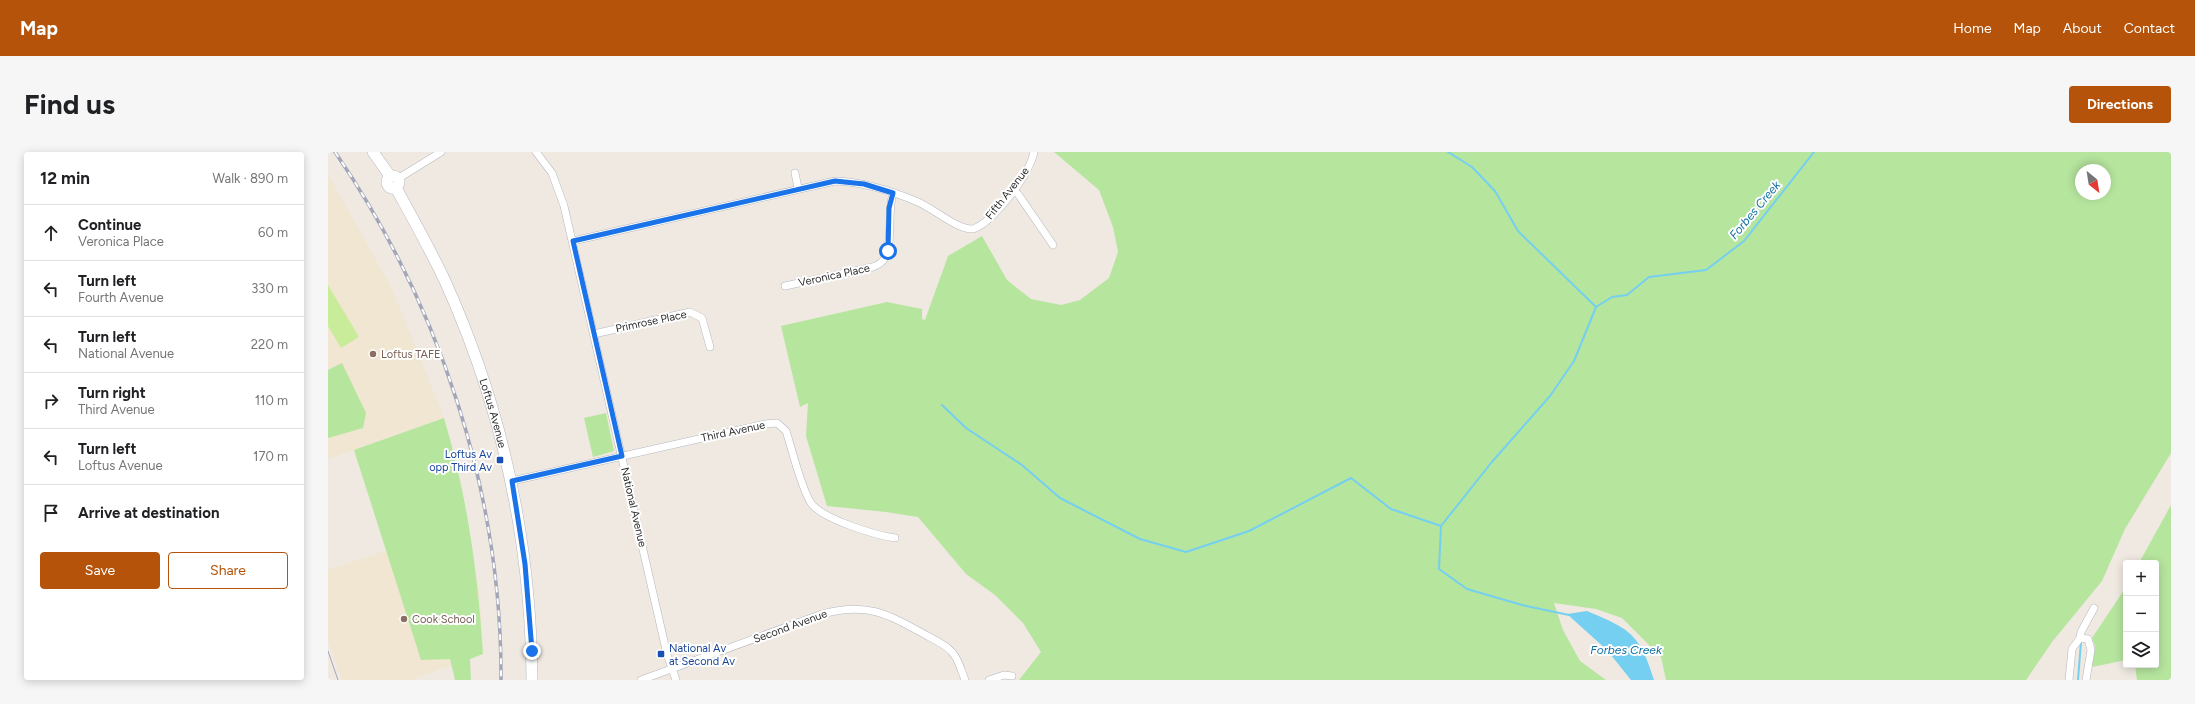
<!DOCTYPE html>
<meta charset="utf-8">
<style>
:root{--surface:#fff;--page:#f6f6f6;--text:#202124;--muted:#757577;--line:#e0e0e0;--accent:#b45309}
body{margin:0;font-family:Figtree,sans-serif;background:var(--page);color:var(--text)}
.controls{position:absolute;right:12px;bottom:12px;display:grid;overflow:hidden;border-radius:4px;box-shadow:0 2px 10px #0003}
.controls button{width:36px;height:36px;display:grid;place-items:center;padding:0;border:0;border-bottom:1px solid var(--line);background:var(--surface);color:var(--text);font:20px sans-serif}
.compass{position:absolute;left:1747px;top:12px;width:36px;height:36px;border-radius:50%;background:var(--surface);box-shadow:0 2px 10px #0003;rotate:150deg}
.stop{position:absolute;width:12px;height:12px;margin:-9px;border:3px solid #1a73e8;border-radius:50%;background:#fff}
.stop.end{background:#1a73e8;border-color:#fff;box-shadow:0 1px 4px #0008}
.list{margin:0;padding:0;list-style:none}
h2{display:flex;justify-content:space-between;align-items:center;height:52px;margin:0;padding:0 16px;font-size:17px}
h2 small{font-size:13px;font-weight:400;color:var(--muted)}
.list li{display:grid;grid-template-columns:26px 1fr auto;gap:12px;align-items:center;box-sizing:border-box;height:56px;padding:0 16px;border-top:1px solid var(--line)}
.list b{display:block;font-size:15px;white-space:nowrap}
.list p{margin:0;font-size:13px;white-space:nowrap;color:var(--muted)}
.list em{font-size:13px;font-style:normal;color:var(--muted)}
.actions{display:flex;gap:8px;padding:12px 16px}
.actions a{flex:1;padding:9px 0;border:1px solid var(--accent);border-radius:4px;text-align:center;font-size:14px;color:var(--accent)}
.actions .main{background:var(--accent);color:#fff}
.icon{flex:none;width:22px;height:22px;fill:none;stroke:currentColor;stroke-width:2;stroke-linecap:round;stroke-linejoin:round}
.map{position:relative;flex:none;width:1843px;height:528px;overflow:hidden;border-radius:4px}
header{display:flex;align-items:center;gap:24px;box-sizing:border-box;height:56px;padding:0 20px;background:var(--accent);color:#fff}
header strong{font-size:19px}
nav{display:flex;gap:22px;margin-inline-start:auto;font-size:14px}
.intro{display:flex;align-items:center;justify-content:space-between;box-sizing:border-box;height:96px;padding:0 24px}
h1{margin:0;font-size:28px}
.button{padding:10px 18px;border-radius:4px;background:var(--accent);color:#fff;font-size:14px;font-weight:700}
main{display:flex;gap:24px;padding:0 24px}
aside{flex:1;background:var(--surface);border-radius:4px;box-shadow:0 2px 10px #0003}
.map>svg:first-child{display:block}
</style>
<header>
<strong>Map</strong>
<nav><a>Home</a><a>Map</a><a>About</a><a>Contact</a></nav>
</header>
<div class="intro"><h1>Find us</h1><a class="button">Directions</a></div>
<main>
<aside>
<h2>12 min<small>Walk · 890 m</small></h2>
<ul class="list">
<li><svg class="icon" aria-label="ahead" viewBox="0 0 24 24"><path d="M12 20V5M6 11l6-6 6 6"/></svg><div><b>Continue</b><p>Veronica Place</p></div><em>60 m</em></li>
<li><svg class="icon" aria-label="left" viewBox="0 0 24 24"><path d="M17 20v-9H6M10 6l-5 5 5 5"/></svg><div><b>Turn left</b><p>Fourth Avenue</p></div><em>330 m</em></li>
<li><svg class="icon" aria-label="left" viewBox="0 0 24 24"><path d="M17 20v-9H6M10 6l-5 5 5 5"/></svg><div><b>Turn left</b><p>National Avenue</p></div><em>220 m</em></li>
<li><svg class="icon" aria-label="right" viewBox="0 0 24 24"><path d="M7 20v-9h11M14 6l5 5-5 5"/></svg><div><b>Turn right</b><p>Third Avenue</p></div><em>110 m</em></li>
<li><svg class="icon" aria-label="left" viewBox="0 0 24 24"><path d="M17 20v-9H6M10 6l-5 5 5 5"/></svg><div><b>Turn left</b><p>Loftus Avenue</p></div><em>170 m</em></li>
<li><svg class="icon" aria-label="arrive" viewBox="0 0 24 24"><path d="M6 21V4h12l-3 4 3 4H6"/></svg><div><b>Arrive at destination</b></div></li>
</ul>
<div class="actions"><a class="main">Save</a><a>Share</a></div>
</aside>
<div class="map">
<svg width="1843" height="528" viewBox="0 0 1843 528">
<rect width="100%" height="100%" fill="#efe9e1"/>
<!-- education -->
<g fill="#f0e6d1">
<polygon points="0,22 64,137 116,266 0,307"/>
<polygon points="141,375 152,446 155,502 82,528 14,528 0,489 0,418 54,400"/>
</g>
<!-- green -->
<g fill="#b6e59e" fill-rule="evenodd">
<path d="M726,0H1843V301L1797,377L1774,429L1724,490L1698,528H1338L1333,505L1294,466L1268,457L1226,451L1235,478L1252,509L1278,528H691L713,500L695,471L667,443L638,422L590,365L558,360L499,354L478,284L480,251L472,255L453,174L559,150L594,157V167L597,168L620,104L654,84L679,128L703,147L733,153L752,148L781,126L790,100L785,75L771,38ZM1753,18H1777V42H1753Z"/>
<polygon points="14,211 38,261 35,276 0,286 0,218"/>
<polygon points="278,261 286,299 265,305 256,266"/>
<path d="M116,266C139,343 150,422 155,502L142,507L143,528H127L122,507L93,508L26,298Z"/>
<polygon points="1843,353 1843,528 1809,528 1807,513 1828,513 1828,411 1811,411"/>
<polygon points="1798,435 1798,508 1764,515 1767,494 1764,486"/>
</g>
<!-- pitch -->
<polygon fill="#c9ec9a" points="0,133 31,185 13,196 0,174"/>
<!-- water -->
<path fill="#75cff0" d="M1259,459C1302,477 1312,482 1326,528H1303L1279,498L1239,462Z"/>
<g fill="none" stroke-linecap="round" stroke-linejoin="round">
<!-- stream -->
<g stroke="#75cff0" stroke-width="2">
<polyline points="1120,0 1144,15 1167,39 1190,79 1268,155"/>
<polyline points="614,253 638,276 694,313 732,346 812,387 858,400 921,379 1023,326 1063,357 1113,374"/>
<polyline points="1241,463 1194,453 1139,437 1111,417 1113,374 1163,311 1222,244 1246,209 1268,155 1284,145 1299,143 1321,125 1378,118 1416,89 1486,0"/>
<polyline points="1750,528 1753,490"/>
</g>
<defs>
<g id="street">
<polyline points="208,0 224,21 236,54 339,502 348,528"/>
<polyline points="467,21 470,36"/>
<polyline points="71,26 113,0"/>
<polyline points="685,38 690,42 725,93"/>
<path d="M245,89L507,29C536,30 564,39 590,50C606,57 630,78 645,77C666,70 702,21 706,0"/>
<path d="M457,134L545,115C550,113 554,111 557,106C565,92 559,60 565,41"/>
<polyline points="266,182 362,160 374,166 382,195"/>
<path d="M184,329L437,272L449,271L458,279C464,297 473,336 483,351C494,367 547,383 567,386"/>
<polyline points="1752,486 1760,487 1763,498 1758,528"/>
<path d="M313,528L494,462C538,450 558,461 596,482C605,487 617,492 624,500C631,508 633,518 637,528"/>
<polyline points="661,528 676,523 684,524"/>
<polyline points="1741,528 1744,497 1752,486 1753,480 1766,456"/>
</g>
<g id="secondary">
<polyline points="45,0 62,24"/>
<circle cx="65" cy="30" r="6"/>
<path id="s1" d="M68,36C85,67 102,97 117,129C174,255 203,390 204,528"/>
</g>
</defs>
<!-- street casing -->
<use href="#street" stroke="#b4b7c1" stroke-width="8"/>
<!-- secondary casing -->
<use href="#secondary" stroke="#b4b7c1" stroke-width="12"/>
<!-- street -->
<use href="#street" stroke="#fff" stroke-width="7"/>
<!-- secondary -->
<use href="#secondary" stroke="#fff" stroke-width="11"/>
<!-- tram -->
<polyline stroke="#a3a6b8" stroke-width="1" points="0,499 10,528"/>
<defs>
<path id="rail" d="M7,0C112,153 174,342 173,528"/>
</defs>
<!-- rail casing -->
<use href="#rail" stroke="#a3a6b8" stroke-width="3.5"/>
<!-- rail -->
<use href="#rail" stroke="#fff" stroke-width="2" stroke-dasharray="6" stroke-linecap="butt"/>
</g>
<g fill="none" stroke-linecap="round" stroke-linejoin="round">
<!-- route -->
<polyline stroke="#1a73e8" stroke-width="5" points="204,499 197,412 184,329 294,304 245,89 507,29 536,32 565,41 561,56 560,99"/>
</g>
<!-- markers -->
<g fill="#8d6e63" stroke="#fff" stroke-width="1.5">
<circle cx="45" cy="202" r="4"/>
<circle cx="76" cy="467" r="4"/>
</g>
<g fill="#1a4fb4" stroke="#fff" stroke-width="1.5">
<rect x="168" y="304" width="8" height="8" rx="2"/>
<rect x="329" y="498" width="8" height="8" rx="2"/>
</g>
<g text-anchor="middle" stroke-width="4" stroke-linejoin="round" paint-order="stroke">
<!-- street labels -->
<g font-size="11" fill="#2e2e2e" stroke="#fff">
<text transform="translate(679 41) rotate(-52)" y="4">Fifth Avenue</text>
<text transform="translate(506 123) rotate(-12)" y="4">Veronica Place</text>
<text transform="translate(323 169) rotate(-12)" y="4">Primrose Place</text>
<text dy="4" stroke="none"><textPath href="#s1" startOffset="246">Loftus Avenue</textPath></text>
<text transform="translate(405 279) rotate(-12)" y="4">Third Avenue</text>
<text transform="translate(306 355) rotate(77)" y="4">National Avenue</text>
<text transform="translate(462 474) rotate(-20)" y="4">Second Avenue</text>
</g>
<!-- education labels -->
<g font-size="11" fill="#785e54" stroke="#fff" text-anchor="start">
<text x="53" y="206">Loftus TAFE</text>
<text x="84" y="471">Cook School</text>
</g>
<!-- transit labels -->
<g font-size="11" fill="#164399" stroke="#fff" text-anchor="end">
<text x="164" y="306">Loftus Av<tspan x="164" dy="13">opp Third Av</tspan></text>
<text x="341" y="500" text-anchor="start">National Av<tspan x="341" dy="13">at Second Av</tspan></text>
</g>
<!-- water labels -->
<g font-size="12" font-style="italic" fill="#0d6fa3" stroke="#fff">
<text transform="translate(1427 58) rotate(-50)" y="4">Forbes Creek</text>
<text x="1298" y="502">Forbes Creek</text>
</g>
</g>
</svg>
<div class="controls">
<button>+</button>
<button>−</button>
<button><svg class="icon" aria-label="layers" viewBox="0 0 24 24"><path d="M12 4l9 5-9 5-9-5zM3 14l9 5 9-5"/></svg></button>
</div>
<svg class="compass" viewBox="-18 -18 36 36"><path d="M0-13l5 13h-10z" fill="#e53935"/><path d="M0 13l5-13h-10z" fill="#757577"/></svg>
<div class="stop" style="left:560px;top:99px"></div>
<div class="stop end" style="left:204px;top:499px"></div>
</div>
</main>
